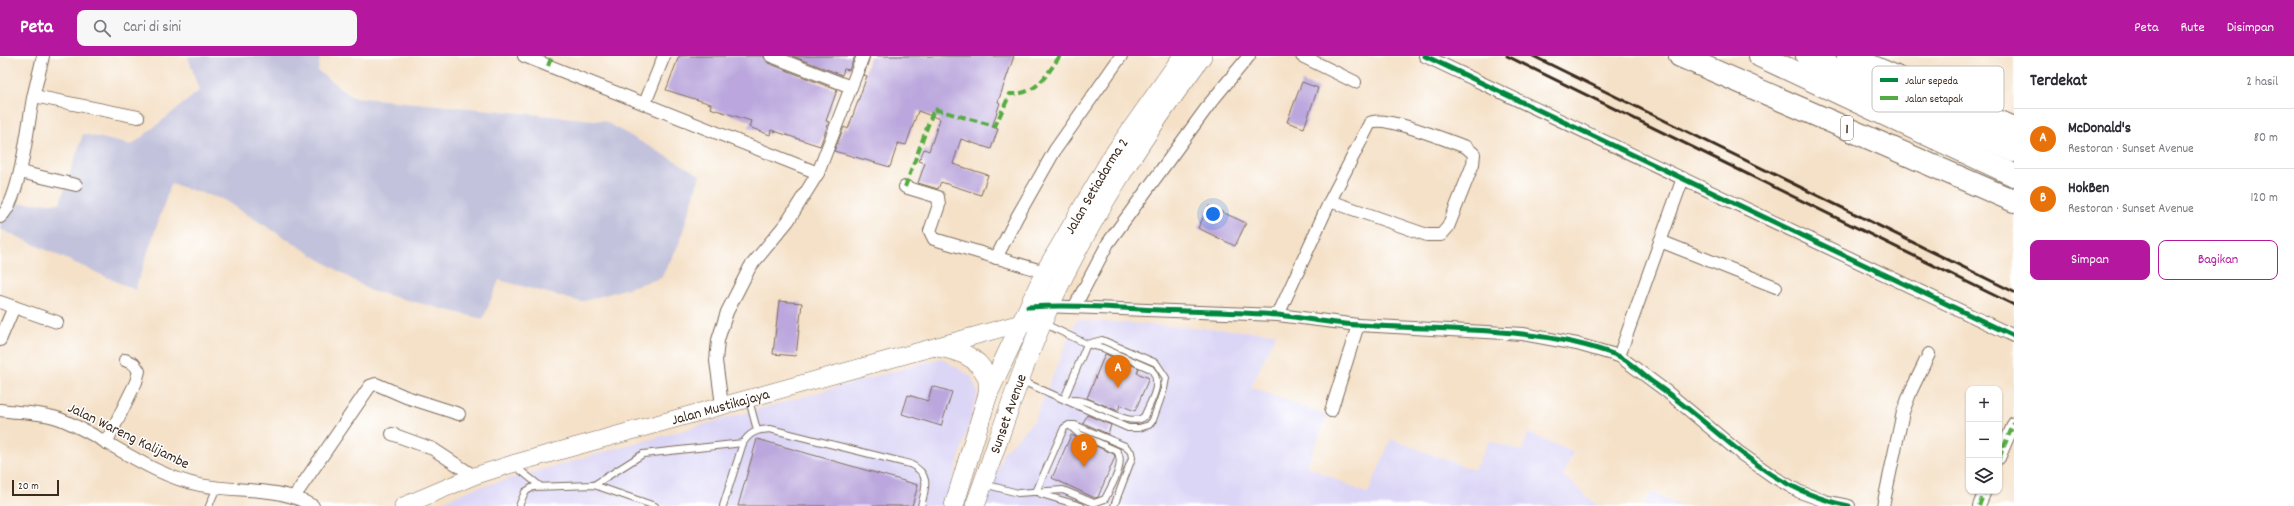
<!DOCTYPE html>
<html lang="id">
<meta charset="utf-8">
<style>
:root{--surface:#fff;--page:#f7f7f7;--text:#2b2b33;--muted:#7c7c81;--line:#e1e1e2;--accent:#b5179e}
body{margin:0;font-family:Dekko,sans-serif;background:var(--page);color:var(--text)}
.controls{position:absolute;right:12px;bottom:12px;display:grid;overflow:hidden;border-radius:8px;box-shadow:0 1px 3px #0004}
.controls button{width:36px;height:36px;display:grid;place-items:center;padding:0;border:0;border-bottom:1px solid var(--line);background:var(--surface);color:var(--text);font:20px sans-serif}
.scale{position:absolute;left:12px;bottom:10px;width:47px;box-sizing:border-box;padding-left:4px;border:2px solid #3b2a1e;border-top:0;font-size:11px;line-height:14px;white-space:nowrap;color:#3b2a1e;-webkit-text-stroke:3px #fff;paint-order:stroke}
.you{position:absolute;left:1213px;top:158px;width:14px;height:14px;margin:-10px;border:3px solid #fff;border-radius:50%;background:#1a73e8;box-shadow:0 0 0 6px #1a73e833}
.badge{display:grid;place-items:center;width:26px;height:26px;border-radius:50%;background:var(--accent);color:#fff;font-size:13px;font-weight:700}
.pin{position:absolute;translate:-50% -33px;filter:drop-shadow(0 1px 2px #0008)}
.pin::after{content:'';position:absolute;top:21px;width:14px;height:12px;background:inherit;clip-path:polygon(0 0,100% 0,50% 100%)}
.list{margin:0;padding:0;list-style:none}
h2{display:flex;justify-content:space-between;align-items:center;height:52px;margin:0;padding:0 16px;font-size:17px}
h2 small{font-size:13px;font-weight:400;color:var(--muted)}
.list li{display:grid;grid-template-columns:26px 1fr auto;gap:12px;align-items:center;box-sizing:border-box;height:60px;padding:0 16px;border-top:1px solid var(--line)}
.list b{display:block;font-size:15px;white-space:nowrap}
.list p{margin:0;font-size:13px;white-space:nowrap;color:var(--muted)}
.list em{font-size:13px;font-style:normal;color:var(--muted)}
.actions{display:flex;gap:8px;padding:12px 16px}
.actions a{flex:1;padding:9px 0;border:1px solid var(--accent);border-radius:8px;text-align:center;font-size:14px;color:var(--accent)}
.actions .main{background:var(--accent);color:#fff}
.icon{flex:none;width:22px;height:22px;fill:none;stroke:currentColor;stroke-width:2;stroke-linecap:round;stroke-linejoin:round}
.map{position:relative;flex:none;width:2014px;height:450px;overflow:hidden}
header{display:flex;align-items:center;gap:24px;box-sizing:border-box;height:56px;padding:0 20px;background:var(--accent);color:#fff}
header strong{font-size:19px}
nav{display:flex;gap:22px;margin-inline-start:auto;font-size:14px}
.search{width:280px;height:36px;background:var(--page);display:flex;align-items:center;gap:10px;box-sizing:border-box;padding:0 14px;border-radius:8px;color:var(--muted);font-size:15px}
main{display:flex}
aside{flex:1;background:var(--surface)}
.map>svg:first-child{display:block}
</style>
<header>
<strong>Peta</strong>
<div class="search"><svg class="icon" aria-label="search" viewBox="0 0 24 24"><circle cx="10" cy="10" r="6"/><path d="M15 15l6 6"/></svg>Cari di sini</div>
<nav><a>Peta</a><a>Rute</a><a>Disimpan</a></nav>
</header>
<main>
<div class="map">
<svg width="2014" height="450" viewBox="0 0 2014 450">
<rect width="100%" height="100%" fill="#fff"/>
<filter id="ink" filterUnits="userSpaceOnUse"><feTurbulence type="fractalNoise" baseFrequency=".025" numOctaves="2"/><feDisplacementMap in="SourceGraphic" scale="8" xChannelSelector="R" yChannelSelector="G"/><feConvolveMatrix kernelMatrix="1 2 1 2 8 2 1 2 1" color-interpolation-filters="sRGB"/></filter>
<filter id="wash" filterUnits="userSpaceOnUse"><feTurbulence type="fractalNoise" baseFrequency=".012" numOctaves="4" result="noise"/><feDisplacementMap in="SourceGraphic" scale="16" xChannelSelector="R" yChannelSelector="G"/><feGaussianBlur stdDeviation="0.9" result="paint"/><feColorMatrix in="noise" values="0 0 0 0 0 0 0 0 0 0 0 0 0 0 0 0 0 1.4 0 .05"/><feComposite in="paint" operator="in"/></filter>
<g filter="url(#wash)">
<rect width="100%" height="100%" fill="#f5e1c8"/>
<!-- built -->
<g fill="#dcd6f6">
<polygon points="1076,264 1276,277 1251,331 1327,360 1307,410 1368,438 1391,383 1474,414 1489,385 1522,395 1528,377 1573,396 1563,419 1598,450 985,450 1003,397 1034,365"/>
<polygon points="941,302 972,321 978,338 945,450 433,450 469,434"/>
<polygon points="1651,436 1682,450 1643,450"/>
</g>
<!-- industrial -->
<polygon fill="#c2c2dc" points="188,0 320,0 318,15 352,41 604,65 700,119 679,188 661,222 581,246 499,224 483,263 371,235 222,143 171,128 135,234 0,173 1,148 60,147 83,78 132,89 199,35"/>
<g id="blocks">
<!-- building -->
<g fill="#bba7dd">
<polygon points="679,0 764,0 768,7 837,34 826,65 829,66 820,90 771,74 770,79 749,71 751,65 710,52 711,48 666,34"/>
<polygon points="792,0 855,0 849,14 844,13 842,19"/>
<polygon points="870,0 1014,0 998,46 1000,47 992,71 998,73 991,93 961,83 953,108 988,119 981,139 941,126 938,133 918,127 925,107 919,105 924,93 929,95 940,63 918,55 906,89 898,87 890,111 834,95 844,71 848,73 867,20 864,19"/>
<polygon points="1302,26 1318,32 1304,72 1287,66"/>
<polygon points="1209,150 1246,167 1235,190 1198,172"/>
<polygon points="779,245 802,247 796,300 773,298"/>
<polygon points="1105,298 1139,312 1137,317 1149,322 1135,355 1120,349 1118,355 1087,342"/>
<polygon points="932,330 952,336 941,370 902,358 908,339 928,345"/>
<polygon points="1087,359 1111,369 1108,378 1083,367"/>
<polygon points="1071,379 1114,398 1115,401 1098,441 1095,442 1052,422"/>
<polygon points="757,383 918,429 912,450 738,450"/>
</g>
</g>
</g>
<g filter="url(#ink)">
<use href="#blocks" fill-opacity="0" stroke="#7c6a5a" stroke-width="1"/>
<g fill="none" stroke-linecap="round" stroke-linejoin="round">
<defs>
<g id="lane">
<path d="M1045,268L1087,288L1103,292L1151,313C1164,327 1150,346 1144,361C1129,372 1099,348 1082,345C1078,344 1074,344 1070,344"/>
<polyline points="1022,325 1128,372 1139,372 1149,369 1153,364 1164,333 1166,322 1156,307 1102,284 1087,288"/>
<polyline points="1064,343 1087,288"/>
<polyline points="749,344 757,374"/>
<polyline points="515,410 540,430"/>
<path d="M984,428L1018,437L1063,434L1094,447L1105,443C1111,430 1126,408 1117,395L1079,378L1069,369"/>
<polyline points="594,429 643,398 743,387"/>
<polyline points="1036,436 1064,372 1069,369 1075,369 1125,390 1131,396 1132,402 1114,450"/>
<polyline points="1041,438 1081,450"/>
<polyline points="209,450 217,431"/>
<polyline points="519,450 525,436 533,431 594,429 655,450"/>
<path d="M723,450L743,387C750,376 757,374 770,373L910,408C931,418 926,431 921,450"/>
</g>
<g id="street">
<polyline points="524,0 818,117 788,165 750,211 727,256 718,284 716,305 722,349"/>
<polyline points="771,0 851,31"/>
<polyline points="1302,0 1355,26"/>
<polyline points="1425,0 2014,280"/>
<polyline points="34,40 138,61"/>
<polyline points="645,47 664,0"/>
<polyline points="20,116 76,129"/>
<polyline points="818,117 863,0"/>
<polyline points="905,131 938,141 939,149 930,175 934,183 1045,216"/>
<path d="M0,161C20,147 28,68 33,42C36,28 40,14 43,0"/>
<polyline points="1660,185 1776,231"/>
<polyline points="996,202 1017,161 1055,94 1121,0"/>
<polyline points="0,246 57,266"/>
<polyline points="1043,250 1278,259 1358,269 1523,278 1577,288 1619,300 1666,335 1740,397 1774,421 1800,436 1825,445 1849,450"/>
<polyline points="1075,250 1108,187 1211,46 1249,0"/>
<path d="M1278,259L1330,145L1370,67C1382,58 1449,85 1466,91L1474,98L1473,108L1448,171L1441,179H1427L1330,145"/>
<polyline points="0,284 14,251"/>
<polyline points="1619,300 1683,122"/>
<path d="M0,354C19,357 42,356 60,363C108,382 149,419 200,429C240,437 276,429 313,450"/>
<polyline points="1331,355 1358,269"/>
<polyline points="392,378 433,393 474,420"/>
<polyline points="106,387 136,326 139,315 134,308 125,304"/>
<polyline points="1999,402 2014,367"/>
<polyline points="294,441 370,330 376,328 406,341 459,358"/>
<polyline points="1883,450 1903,356 1911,335 1929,298"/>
<polyline points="1979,450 1985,435"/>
</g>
<g id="secondary">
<path id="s1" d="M403,450L474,420L512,408L1021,267H1031"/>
</g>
<g id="primary">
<path d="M938,291C957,294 977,300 986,319C989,324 988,333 988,338"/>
<path id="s2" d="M954,450L988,338L1045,216L1112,101L1183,0"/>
<path id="s3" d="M975,450C999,384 1020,315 1049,251C1090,161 1144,79 1202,0"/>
</g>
<g id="highway">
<polyline points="1680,0 2014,145"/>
<polyline points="1760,0 2014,119"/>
<polyline points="1807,0 2014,95"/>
<polyline points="1848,0 2014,72"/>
</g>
</defs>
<!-- lane casing -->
<use href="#lane" stroke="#7c6a5a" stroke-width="8"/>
<!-- street casing -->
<use href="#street" stroke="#7c6a5a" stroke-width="14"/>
<!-- secondary casing -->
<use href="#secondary" stroke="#7c6a5a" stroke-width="18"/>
<!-- primary casing -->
<use href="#primary" stroke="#7c6a5a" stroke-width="20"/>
<!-- highway casing -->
<use href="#highway" stroke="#7c6a5a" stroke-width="24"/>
<!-- lane -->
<use href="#lane" stroke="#fff" stroke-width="6"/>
<!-- street -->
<use href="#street" stroke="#fff" stroke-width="12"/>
<!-- secondary -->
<use href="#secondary" stroke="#fff" stroke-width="17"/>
<!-- primary -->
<use href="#primary" stroke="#fff" stroke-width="19"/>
<!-- highway -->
<use href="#highway" stroke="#fff" stroke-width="22"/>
<!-- rail -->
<g stroke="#3b2a1e" stroke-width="3">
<polyline points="1507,0 2014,249"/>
<polyline points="1533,0 2014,236"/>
</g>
<!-- quiet -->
<g stroke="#55ab43" stroke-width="4" stroke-dasharray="8 4" stroke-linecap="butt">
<polyline points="548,10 552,0"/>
<path d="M905,131L934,53L995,70L1010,38C1037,39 1046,19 1060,0"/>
<polyline points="1999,402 2014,367"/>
<polyline points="1979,450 1985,435"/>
</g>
<defs>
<g id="cycleway">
<polyline points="1425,0 2014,280"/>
<path d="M1028,251C1072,248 1116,252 1160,254C1199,256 1239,256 1278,259C1305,262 1333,268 1360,269C1446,275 1535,269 1616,299C1629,304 1640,317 1651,325C1721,372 1761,432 1849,450"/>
</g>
</defs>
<!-- cycleway casing -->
<use href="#cycleway" stroke="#fff" stroke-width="8"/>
<!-- cycleway -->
<use href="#cycleway" stroke="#00873e" stroke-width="5"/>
</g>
</g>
<g text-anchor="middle" stroke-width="3" stroke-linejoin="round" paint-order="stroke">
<!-- shield labels -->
<rect fill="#fff" stroke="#766a62" stroke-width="1" x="1841" y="60" width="12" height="24" rx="3"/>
<g font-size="14" font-weight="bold" fill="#3b2a1e">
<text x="1847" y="77">1</text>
</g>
<!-- street labels -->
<g font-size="15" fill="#3b2a1e" stroke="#fff">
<text dy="5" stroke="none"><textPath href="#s2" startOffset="352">Jalan Setiadarma 2</textPath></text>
<text dy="5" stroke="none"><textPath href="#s1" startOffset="333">Jalan Mustikajaya</textPath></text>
<text dy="5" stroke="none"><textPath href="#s3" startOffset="98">Sunset Avenue</textPath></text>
<text transform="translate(129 379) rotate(26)" y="5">Jalan Wareng Kalijambe</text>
</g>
</g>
<!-- legend -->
<rect x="1872" y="10" width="132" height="46" rx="6" fill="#fff" stroke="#c4bfbc" stroke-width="1"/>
<rect x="1880" y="22" width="18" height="4" fill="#00873e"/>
<rect x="1880" y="40" width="18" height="4" fill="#55ab43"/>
<g font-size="11" fill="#3b2a1e">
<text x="1905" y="28">Jalur sepeda</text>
<text x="1905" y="46">Jalan setapak</text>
</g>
</svg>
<div class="controls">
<button>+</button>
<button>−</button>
<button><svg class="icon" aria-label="layers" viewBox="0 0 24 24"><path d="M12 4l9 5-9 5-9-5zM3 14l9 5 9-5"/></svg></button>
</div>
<div class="scale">20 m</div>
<div class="you"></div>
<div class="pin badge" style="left:1118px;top:332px;background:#e8710a">A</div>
<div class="pin badge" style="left:1084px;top:411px;background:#e8710a">B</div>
</div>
<aside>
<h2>Terdekat<small>2 hasil</small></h2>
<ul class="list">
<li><span class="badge" style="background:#e8710a">A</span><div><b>McDonald's</b><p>Restoran · Sunset Avenue</p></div><em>80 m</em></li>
<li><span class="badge" style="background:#e8710a">B</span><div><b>HokBen</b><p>Restoran · Sunset Avenue</p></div><em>120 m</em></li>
</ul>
<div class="actions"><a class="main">Simpan</a><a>Bagikan</a></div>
</aside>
</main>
